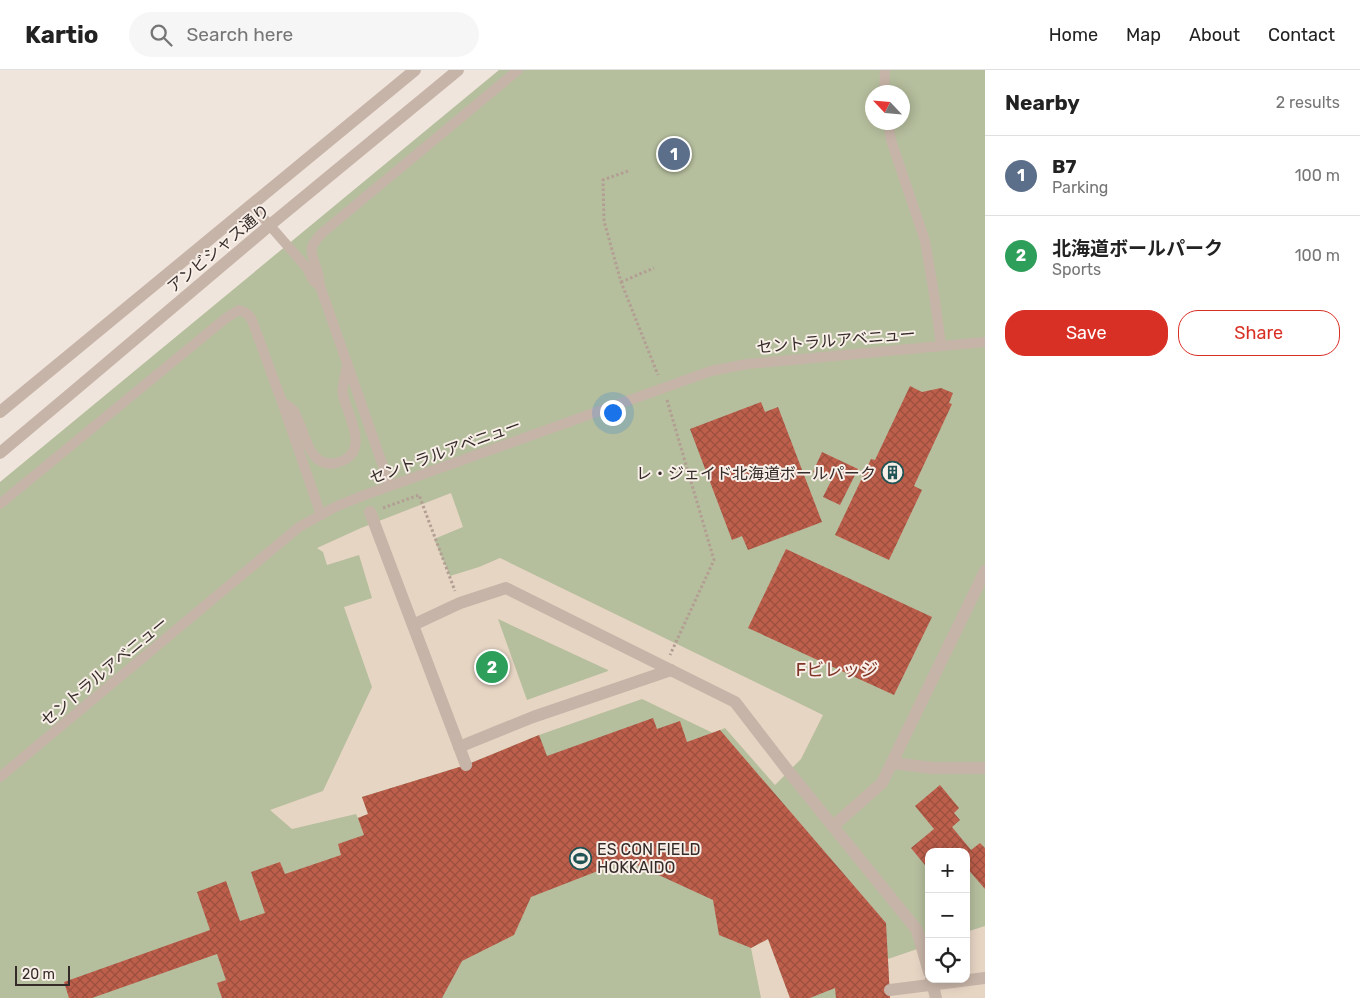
<!DOCTYPE html>
<meta charset="utf-8">
<style>
:root{--surface:#fff;--page:#f6f6f6;--text:#222;--muted:#767676;--line:#e0e0e0;--accent:#d93025}
body{margin:0;font-family:Rubik,"Noto Sans JP",sans-serif;background:var(--page);color:var(--text)}
.controls{position:absolute;right:15px;bottom:15px;display:grid;overflow:hidden;border-radius:10px;box-shadow:0 2px 12px #0003}
.controls button{width:45px;height:45px;display:grid;place-items:center;padding:0;border:0;border-bottom:1px solid var(--line);background:var(--surface);color:var(--text);font:25px sans-serif}
.compass{position:absolute;left:865px;top:15px;width:45px;height:45px;border-radius:50%;background:var(--surface);box-shadow:0 2px 12px #0003;rotate:296deg}
.scale{position:absolute;left:15px;bottom:12px;width:55px;box-sizing:border-box;padding-left:5px;border:2px solid #352b28;border-top:0;font-size:14px;line-height:18px;white-space:nowrap;color:#352b28;-webkit-text-stroke:4px #f8efe8;paint-order:stroke}
.you{position:absolute;left:612px;top:342px;width:18px;height:18px;margin:-12px;border:4px solid #fff;border-radius:50%;background:#1a73e8;box-shadow:0 0 0 8px #1a73e833}
.badge{display:grid;place-items:center;width:32px;height:32px;border-radius:50%;background:var(--accent);color:#fff;font-size:16px;font-weight:700}
.pin{position:absolute;translate:-50% -50%;border:2px solid #fff;box-shadow:0 1px 5px #0006}
.list{margin:0;padding:0;list-style:none}
h2{display:flex;justify-content:space-between;align-items:center;height:65px;margin:0;padding:0 20px;font-size:21px}
h2 small{font-size:16px;font-weight:400;color:var(--muted)}
.list li{display:grid;grid-template-columns:32px 1fr auto;gap:15px;align-items:center;box-sizing:border-box;height:80px;padding:0 20px;border-top:1px solid var(--line)}
.list b{display:block;font-size:19px;white-space:nowrap}
.list p{margin:0;font-size:16px;white-space:nowrap;color:var(--muted)}
.list em{font-size:16px;font-style:normal;color:var(--muted)}
.actions{display:flex;gap:10px;padding:15px 20px}
.actions a{flex:1;padding:11px 0;border:1px solid var(--accent);border-radius:20px;text-align:center;font-size:18px;color:var(--accent)}
.actions .main{background:var(--accent);color:#fff}
.icon{flex:none;width:28px;height:28px;fill:none;stroke:currentColor;stroke-width:2;stroke-linecap:round;stroke-linejoin:round}
.map{position:relative;flex:none;width:985px;height:928px;overflow:hidden}
header{display:flex;align-items:center;gap:30px;box-sizing:border-box;height:70px;padding:0 25px;background:var(--surface);border-bottom:1px solid var(--line)}
header strong{font-size:24px}
nav{display:flex;gap:28px;margin-inline-start:auto;font-size:18px}
.search{width:350px;height:45px;background:var(--page);display:flex;align-items:center;gap:12px;box-sizing:border-box;padding:0 18px;border-radius:28px;color:var(--muted);font-size:19px}
main{display:flex}
aside{flex:1;background:var(--surface)}
.map>svg:first-child{display:block}
</style>
<header>
<strong>Kartio</strong>
<div class="search"><svg class="icon" aria-label="search" viewBox="0 0 24 24"><circle cx="10" cy="10" r="6"/><path d="M15 15l6 6"/></svg>Search here</div>
<nav><a>Home</a><a>Map</a><a>About</a><a>Contact</a></nav>
</header>
<main>
<div class="map">
<svg width="985" height="928" viewBox="0 0 985 928">
<defs>
<pattern id="building-cross-hatch" width="8" height="8" patternUnits="userSpaceOnUse" patternTransform="scale(1.25)"><rect width="8" height="8" fill="#be5f4c"/><path d="M0 0l8 8M0 8l8-8" fill="none" stroke="#9b4f3f"/></pattern>
</defs>
<rect width="100%" height="100%" fill="#f0e5dc"/>
<!-- pitch -->
<path fill="#b5be9d" fill-rule="evenodd" d="M499,0H985V928H0V412ZM872,22H902V52H872ZM929,782H966V909H929Z"/>
<!-- plaza -->
<g fill="#e7d5c4" fill-rule="evenodd">
<path d="M451,423L463,457L434,469L450,506L479,497L500,488L823,645L801,689L775,715L725,658L713,663L642,629L539,665L466,695L362,727L368,744L358,748L356,744L292,759L270,740L323,721L372,617L344,537L372,528L359,485L327,495L323,482L317,478L361,458ZM498,549L608,600V601L527,630Z"/>
<polygon points="985,856 985,928 890,928 888,889 929,875 929,909 966,909 966,862"/>
<polygon points="768,869 790,928 761,928 751,878"/>
</g>
<!-- building -->
<g fill="url(#building-cross-hatch)">
<polygon points="910,316 922,322 941,318 953,323 949,333 952,334 914,416 922,420 889,490 835,465 871,389 875,390"/>
<polygon points="761,332 765,342 778,337 822,452 748,480 742,466 732,470 690,359"/>
<polygon points="822,382 858,399 840,435 823,427 831,411 813,402"/>
<polygon points="786,479 932,547 894,625 748,558"/>
<polygon points="653,648 657,659 680,651 687,672 720,660 886,853 890,928 836,928 835,918 810,928 790,928 768,869 751,878 719,865 713,830 626,790 531,827 514,865 462,891 442,928 222,928 217,913 226,910 217,884 92,928 69,928 64,912 210,860 197,822 226,811 240,851 265,843 251,802 280,792 285,804 341,785 338,774 364,765 358,748 368,744 362,727 466,695 539,665 547,686"/>
<polygon points="940,715 959,738 954,743 960,750 952,757 971,780 980,773 985,778 985,819 966,797 966,782 929,782 929,800 911,778 934,759 915,736"/>
</g>
<g fill="none" stroke-linecap="round" stroke-linejoin="round">
<!-- path -->
<g stroke="#b39e93" stroke-width="3" stroke-dasharray="2.5 2.5" stroke-linecap="butt">
<polyline points="628,101 603,110 604,151 621,212 658,305"/>
<polyline points="621,212 654,198"/>
<polyline points="667,330 714,490 670,585"/>
<polyline points="383,438 419,425 455,521"/>
</g>
<!-- service -->
<g stroke="#c7b4a8" stroke-width="10">
<polyline points="884,22 885,0"/>
<polyline points="888,52 891,70 925,171 934,224 941,275"/>
<polyline points="252,135 307,198 313,210 318,215"/>
<path d="M282,332C286,335 292,338 294,341C296,344 297,349 299,352C306,370 312,401 339,392C371,382 348,346 343,325C341,317 346,304 347,295"/>
<path d="M390,416L320,216C319,211 319,205 317,200C311,181 307,179 322,163L518,0"/>
<path d="M0,434L226,248L239,240C246,242 251,246 253,253L282,332L321,445"/>
<polyline points="0,707 299,457 335,437 362,426 711,301 747,294 985,272"/>
</g>
<!-- pedestrian -->
<g stroke="#c7b4a8" stroke-width="12">
<polyline points="370,442 466,695"/>
<polyline points="413,555 460,533 506,518 735,632 789,702 917,860 929,902"/>
<polyline points="459,677 533,647 671,600"/>
<polyline points="892,693 932,698 985,698"/>
<polyline points="833,756 882,713 985,501"/>
<polyline points="890,920 985,908"/>
</g>
<!-- tertiary -->
<g stroke="#c7b4a8" stroke-width="12">
<polyline points="0,342 415,0"/>
<polyline points="0,383 75,320 270,155 458,0"/>
</g>
<!-- pedestrian-bridge -->
<polyline stroke="#c7b4a8" stroke-width="12" points="931,909 936,928"/>
</g>
<!-- icons -->
<defs>
<symbol id="building-ring" viewBox="-11 -11 22 22"><circle r="9.5" fill="#f8efe8" stroke="#205353" stroke-width="1.5"/><path d="M-4-6H4V6H1V3H-1V6H-4ZM-2.5-4.3h1.7v1.8h-1.7ZM.8-4.3h1.7v1.8H.8ZM-2.5-1h1.7V.8h-1.7ZM.8-1h1.7V.8H.8Z" fill="#205353"/></symbol>
<symbol id="stadium-ring" viewBox="-11 -11 22 22"><circle r="9.5" fill="#f8efe8" stroke="#205353" stroke-width="1.5"/><path d="M0-5a6.5 5 0 1 0 0 10a6.5 5 0 1 0 0-10ZM-3.5-1.8h7v3.6h-7Z" fill="#205353"/></symbol>
</defs>
<g fill-rule="evenodd">
<use href="#building-ring" x="880" y="390" width="25" height="25"/>
<use href="#stadium-ring" x="568" y="776" width="25" height="25"/>
</g>
<g text-anchor="middle" stroke-width="4" stroke-linejoin="round" paint-order="stroke">
<!-- street labels -->
<g font-size="16" fill="#352b28" stroke="#f8efe8">
<text transform="translate(218 178) rotate(-40)" y="6">アンビシャス通り</text>
<text transform="translate(836 270) rotate(-5)" y="6">セントラルアベニュー</text>
<text transform="translate(445 381) rotate(-20)" y="6">セントラルアベニュー</text>
<text transform="translate(104 601) rotate(-40)" y="6">セントラルアベニュー</text>
</g>
<!-- poi labels -->
<g font-size="16" fill="#352b28" stroke="#f8efe8" text-anchor="end">
<text x="876" y="409">レ・ジェイド北海道ボールパーク</text>
<text x="597" y="785" text-anchor="start">ES CON FIELD<tspan x="597" dy="18">HOKKAIDO</tspan></text>
</g>
<!-- neighbourhood labels -->
<g font-size="18" fill="#7e3527" stroke="#f8efe8">
<text x="837" y="606">Fビレッジ</text>
</g>
</g>
</svg>
<div class="controls">
<button>+</button>
<button>−</button>
<button><svg class="icon" aria-label="locate" viewBox="0 0 24 24"><circle cx="12" cy="12" r="6"/><path d="M12 2v4M12 18v4M2 12h4M18 12h4"/></svg></button>
</div>
<svg class="compass" viewBox="-18 -18 36 36"><path d="M0-13l5 13h-10z" fill="#e53935"/><path d="M0 13l5-13h-10z" fill="#767676"/></svg>
<div class="scale">20 m</div>
<div class="you"></div>
<div class="pin badge" style="left:674px;top:84px;background:#5c6f8a">1</div>
<div class="pin badge" style="left:492px;top:597px;background:#2e9e5b">2</div>
</div>
<aside>
<h2>Nearby<small>2 results</small></h2>
<ul class="list">
<li><span class="badge" style="background:#5c6f8a">1</span><div><b>B7</b><p>Parking</p></div><em>100 m</em></li>
<li><span class="badge" style="background:#2e9e5b">2</span><div><b>北海道ボールパーク</b><p>Sports</p></div><em>100 m</em></li>
</ul>
<div class="actions"><a class="main">Save</a><a>Share</a></div>
</aside>
</main>
